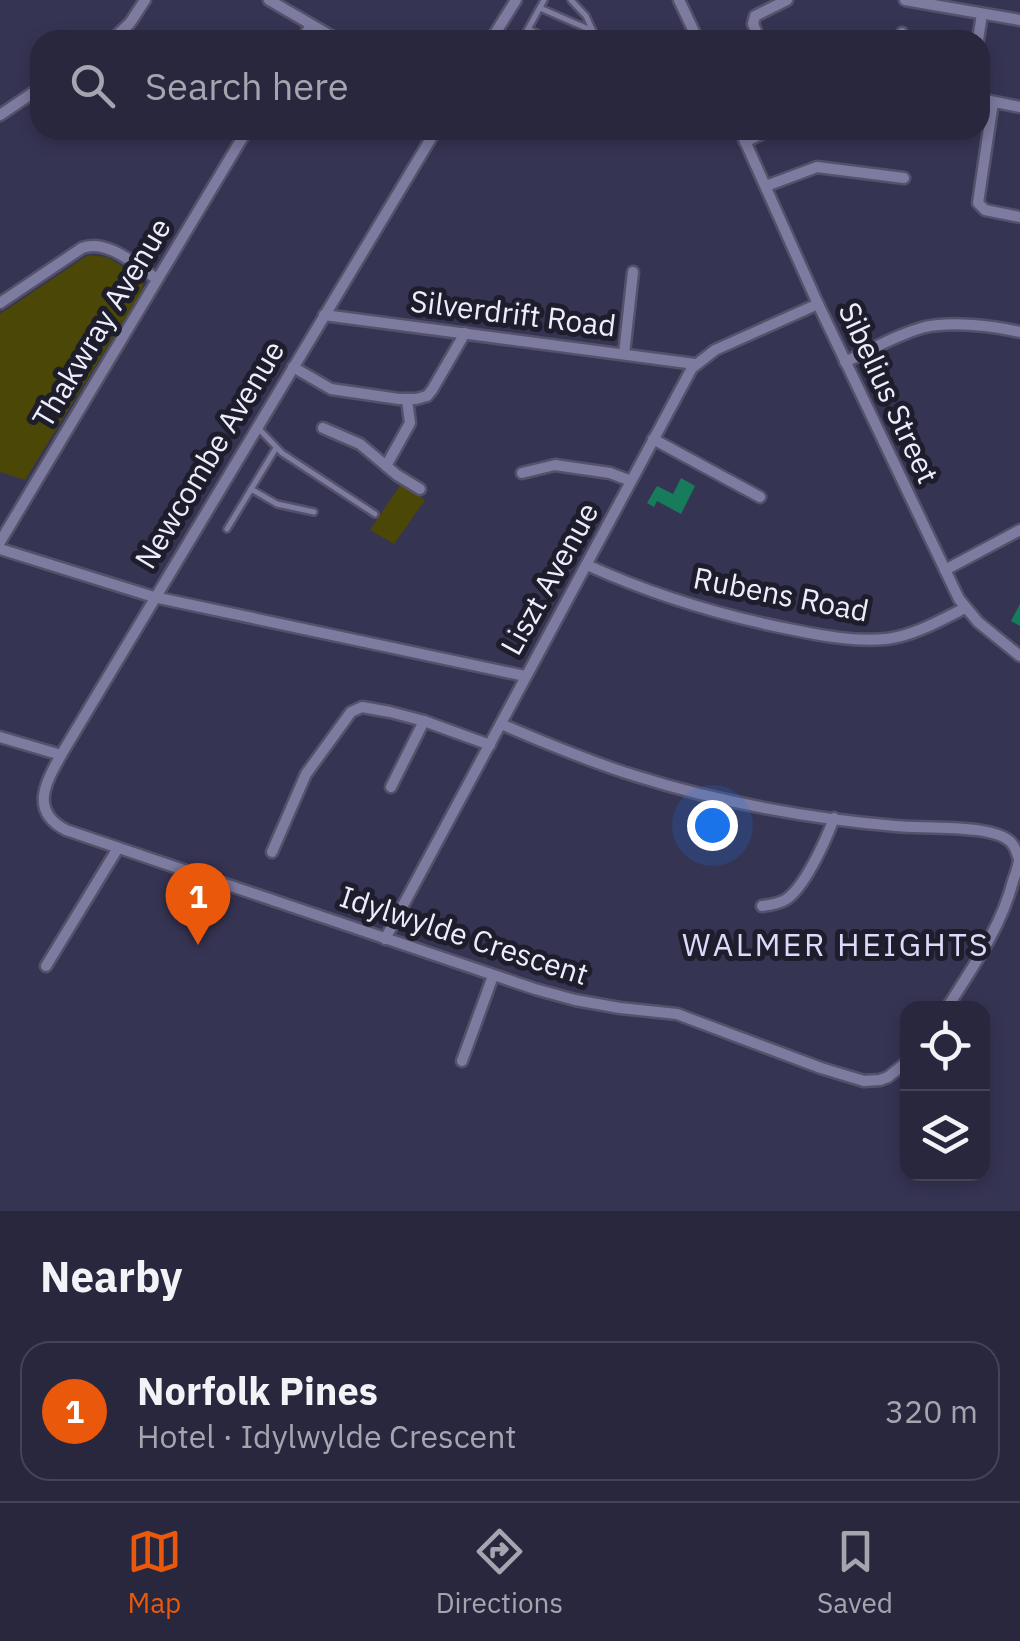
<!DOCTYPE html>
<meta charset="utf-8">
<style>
:root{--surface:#28273e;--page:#302f45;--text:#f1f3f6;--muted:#a5a5b0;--line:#444458;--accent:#ea580c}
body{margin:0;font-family:"IBM Plex Sans",sans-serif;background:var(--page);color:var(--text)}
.controls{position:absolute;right:30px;bottom:30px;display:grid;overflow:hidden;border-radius:20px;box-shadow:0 5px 15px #0003}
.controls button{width:90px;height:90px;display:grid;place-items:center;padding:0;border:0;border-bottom:2px solid var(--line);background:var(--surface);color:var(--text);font:50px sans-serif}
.you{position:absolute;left:712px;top:825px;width:35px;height:35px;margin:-25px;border:8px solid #fff;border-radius:50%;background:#1a73e8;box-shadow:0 0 0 15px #1a73e833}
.badge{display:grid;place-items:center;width:65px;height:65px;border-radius:50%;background:var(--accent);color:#fff;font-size:32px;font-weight:700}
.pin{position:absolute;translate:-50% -82px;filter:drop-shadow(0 2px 5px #0008)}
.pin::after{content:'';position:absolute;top:52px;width:35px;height:30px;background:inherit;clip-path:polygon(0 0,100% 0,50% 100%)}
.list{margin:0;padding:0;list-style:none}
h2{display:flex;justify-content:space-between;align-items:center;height:130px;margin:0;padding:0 40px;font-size:42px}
h2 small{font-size:32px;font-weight:400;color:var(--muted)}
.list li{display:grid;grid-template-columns:65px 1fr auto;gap:30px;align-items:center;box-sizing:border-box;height:140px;margin:0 20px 20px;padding:0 20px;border:2px solid var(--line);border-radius:30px}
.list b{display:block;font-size:38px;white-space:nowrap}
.list p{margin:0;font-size:32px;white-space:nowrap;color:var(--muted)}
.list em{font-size:32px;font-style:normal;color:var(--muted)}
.icon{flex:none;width:55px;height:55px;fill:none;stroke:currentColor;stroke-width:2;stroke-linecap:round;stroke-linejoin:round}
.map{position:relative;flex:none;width:1020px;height:1211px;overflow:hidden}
.search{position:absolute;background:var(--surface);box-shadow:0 5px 15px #0003;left:30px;right:30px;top:30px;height:110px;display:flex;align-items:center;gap:25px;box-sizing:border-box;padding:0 35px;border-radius:30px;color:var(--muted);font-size:38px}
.sheet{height:290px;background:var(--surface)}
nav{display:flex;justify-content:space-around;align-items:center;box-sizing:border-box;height:140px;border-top:2px solid var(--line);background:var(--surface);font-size:28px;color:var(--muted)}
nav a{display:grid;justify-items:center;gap:5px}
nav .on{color:var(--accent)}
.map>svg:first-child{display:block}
</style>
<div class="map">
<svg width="1020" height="1211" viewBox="0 0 1020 1211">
<rect width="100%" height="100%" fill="#363453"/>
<!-- green -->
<g fill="#4b4706">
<polygon points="88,255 107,257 140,277 143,285 142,291 25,480 0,472 0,314"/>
<polygon points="401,484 425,500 394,544 370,530"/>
</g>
<!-- building -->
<g fill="#177c5c">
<polygon points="681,478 695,486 681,514 657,501 654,507 647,503 657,486 673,494"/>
<polygon points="1020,604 1020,626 1011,621"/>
</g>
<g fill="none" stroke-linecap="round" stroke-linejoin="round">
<defs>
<g id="service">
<polyline points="571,0 586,16 597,40"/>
<polyline points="540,8 593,31"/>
<polyline points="528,29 551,40"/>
<polyline points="522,40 544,0"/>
<polyline points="258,428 282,453 375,514"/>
<polyline points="251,489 277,504 314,512"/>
<polyline points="227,529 276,448"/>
</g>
<g id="minor">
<polyline points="269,0 338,40"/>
<polyline points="679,0 698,40"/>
<polyline points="905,0 1020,20"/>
<polyline points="112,40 130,23 145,0"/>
<polyline points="302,40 311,25"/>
<polyline points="491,40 516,0"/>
<polyline points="760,40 753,24 755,16 787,0"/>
<polyline points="901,40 902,33"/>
<polyline points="978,40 982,14"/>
<polyline points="980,99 1020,107"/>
<polyline points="993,102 978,203 985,210 1020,217"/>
<polyline points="0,115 40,88"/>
<path d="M436,130L61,755C46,782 29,811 66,830L535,989L575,1000L620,1008L677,1014L821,1068L864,1081L880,1080L888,1077L908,1061"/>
<polyline points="740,130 818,304 959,599 978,622 1020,656"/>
<polyline points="745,142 769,130"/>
<polyline points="766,186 817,167 904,178"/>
<path d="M0,303L82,248C107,238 137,266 157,279"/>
<polyline points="324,315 695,364"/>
<polyline points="624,354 633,272"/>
<path d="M845,362C871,350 898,334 925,327C952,321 994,326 1020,332"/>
<polyline points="293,367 331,389 399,399 416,399 427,396 432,390 465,333"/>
<polyline points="323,428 360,444 397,475 420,489"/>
<polyline points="653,439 760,497"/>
<polyline points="386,466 410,423 407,399"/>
<polyline points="522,473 555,465 610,473 631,481"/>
<polyline points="0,542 247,130"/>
<polyline points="0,549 154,597 525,676"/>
<path d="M587,565C653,595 722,616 794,630C823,636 856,642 886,639C914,636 941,620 965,608"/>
<polyline points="945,570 1020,530"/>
<path d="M501,724C545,743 590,762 636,776C718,802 811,819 896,826C921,829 1000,823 1013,845C1015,847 1018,856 1019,859C1019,866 1015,875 1013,881C1001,928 972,968 947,1008"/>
<polyline points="0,737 61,755"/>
<polyline points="391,787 424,721"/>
<polyline points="272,852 306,774 351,712 362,707 390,712 424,721 490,745"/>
<path d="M762,906C770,905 778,904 785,900C804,889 826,840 834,818"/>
<polyline points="385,939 692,368 715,350 818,304"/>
<polyline points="46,966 118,848"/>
<polyline points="462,1061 493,976"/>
</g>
</defs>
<!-- service casing -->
<use href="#service" stroke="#54526a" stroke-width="10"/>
<!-- minor casing -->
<use href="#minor" stroke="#54526a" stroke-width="15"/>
<!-- service -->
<use href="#service" stroke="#7d7b9f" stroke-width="5"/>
<!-- minor -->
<use href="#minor" stroke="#7d7b9f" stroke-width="10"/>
</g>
<g text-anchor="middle" stroke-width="10" stroke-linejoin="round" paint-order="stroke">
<!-- street labels -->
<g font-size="30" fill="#ededfd" stroke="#1e1d2c">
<text transform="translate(513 314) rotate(7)" y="10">Silverdrift Road</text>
<text transform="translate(102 323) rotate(-59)" y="10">Thakwray Avenue</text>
<text transform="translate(888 393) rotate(65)" y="10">Sibelius Street</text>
<text transform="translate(210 455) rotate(-59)" y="10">Newcombe Avenue</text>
<text transform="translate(550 579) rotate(-61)" y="10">Liszt Avenue</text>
<text transform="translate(781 595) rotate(11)" y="10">Rubens Road</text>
<text transform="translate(464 936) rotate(18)" y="10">Idylwylde Crescent</text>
</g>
<!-- neighbourhood labels -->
<g font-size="32" letter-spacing="2.5" fill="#dbdafa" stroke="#1e1d2c">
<text x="836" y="956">WALMER HEIGHTS</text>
</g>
</g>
</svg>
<div class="controls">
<button><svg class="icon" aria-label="locate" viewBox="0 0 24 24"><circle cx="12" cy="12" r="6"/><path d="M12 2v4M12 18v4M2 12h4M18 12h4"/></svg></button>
<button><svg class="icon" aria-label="layers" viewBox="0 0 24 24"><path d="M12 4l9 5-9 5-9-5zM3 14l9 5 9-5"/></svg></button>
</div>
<div class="you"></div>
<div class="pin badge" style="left:198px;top:945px">1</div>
<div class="search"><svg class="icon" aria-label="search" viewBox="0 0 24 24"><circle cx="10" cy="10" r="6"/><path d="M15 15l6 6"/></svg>Search here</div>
</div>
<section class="sheet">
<h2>Nearby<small></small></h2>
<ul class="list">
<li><span class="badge">1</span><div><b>Norfolk Pines</b><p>Hotel · Idylwylde Crescent</p></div><em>320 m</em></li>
</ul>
</section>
<nav>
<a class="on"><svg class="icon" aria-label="map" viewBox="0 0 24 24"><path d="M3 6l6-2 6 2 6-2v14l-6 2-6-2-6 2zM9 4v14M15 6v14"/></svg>Map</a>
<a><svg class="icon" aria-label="directions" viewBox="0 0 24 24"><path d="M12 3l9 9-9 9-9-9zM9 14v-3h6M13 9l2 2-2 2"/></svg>Directions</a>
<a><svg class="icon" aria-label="saved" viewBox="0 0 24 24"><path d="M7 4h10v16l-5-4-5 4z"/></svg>Saved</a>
</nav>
